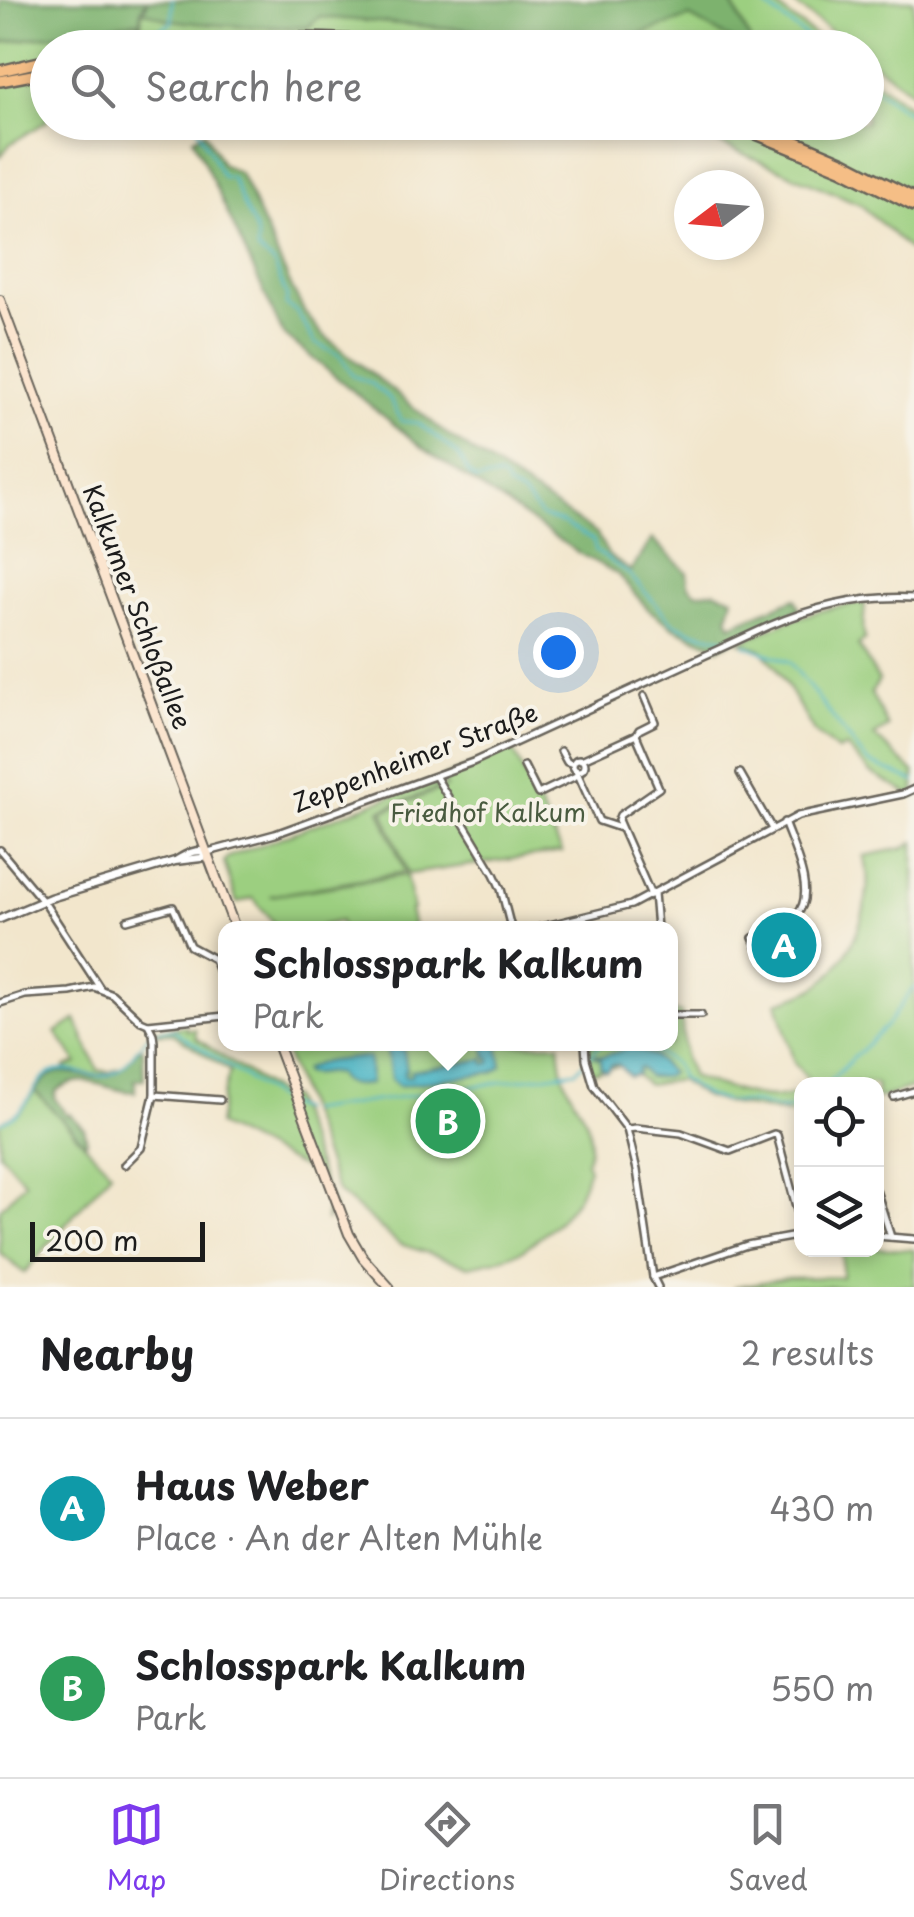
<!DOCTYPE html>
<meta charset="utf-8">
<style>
:root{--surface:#fff;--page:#f2f2f2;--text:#202124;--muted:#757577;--line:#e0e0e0;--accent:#7c3aed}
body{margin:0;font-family:"Playpen Sans",sans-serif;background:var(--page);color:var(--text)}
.controls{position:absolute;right:30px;bottom:30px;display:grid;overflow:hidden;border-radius:20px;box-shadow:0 5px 15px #0003}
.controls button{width:90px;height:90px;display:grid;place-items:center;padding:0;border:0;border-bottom:2px solid var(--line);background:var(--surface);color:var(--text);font:50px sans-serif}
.compass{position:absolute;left:674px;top:170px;width:90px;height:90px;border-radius:50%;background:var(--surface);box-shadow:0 5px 15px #0003;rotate:254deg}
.scale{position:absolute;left:30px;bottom:25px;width:175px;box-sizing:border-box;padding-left:10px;border:5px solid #1c1c1c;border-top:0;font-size:28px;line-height:35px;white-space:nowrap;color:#1c1c1c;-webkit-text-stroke:8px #f7f3e8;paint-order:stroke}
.you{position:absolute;left:558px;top:652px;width:35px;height:35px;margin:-25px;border:8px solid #fff;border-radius:50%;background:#1a73e8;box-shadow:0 0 0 15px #1a73e833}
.badge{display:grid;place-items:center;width:65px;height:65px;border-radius:50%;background:var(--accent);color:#fff;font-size:32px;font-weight:700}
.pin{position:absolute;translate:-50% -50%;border:5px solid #fff;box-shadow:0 2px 10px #0006}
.popup{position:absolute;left:218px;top:921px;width:460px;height:130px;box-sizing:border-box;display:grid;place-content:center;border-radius:20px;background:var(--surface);filter:drop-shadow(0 2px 8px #0005);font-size:32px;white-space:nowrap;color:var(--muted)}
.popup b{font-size:38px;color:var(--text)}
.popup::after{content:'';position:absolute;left:50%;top:100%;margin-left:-20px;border:20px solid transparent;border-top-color:var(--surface)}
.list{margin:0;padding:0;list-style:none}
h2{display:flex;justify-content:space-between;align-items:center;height:130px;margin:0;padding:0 40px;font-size:42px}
h2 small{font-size:32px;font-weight:400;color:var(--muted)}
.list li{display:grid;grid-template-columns:65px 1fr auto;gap:30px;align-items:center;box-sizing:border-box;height:180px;padding:0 40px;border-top:2px solid var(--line)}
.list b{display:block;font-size:38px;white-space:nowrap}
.list p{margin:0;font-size:32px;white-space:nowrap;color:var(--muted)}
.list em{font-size:32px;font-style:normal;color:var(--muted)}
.icon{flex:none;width:55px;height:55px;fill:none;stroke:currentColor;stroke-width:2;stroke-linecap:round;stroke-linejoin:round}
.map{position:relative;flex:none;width:914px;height:1287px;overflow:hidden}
.search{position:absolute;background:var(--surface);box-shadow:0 5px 15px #0003;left:30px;right:30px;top:30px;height:110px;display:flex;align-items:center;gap:25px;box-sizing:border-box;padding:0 35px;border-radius:55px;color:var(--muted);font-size:38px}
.sheet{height:490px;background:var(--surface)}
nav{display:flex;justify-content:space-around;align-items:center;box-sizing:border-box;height:140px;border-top:2px solid var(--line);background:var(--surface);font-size:28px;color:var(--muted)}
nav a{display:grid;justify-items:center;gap:5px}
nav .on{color:var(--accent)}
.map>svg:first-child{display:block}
</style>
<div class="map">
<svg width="914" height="1287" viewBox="0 0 914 1287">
<rect width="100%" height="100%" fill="#f7f3e8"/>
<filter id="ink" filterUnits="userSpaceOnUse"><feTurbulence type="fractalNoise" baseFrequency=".01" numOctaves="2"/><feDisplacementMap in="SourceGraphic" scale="20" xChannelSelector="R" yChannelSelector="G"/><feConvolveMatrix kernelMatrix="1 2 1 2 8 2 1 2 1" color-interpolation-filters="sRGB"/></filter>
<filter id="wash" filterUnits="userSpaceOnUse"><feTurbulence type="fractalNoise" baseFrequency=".0048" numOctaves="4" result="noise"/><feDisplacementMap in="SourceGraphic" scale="40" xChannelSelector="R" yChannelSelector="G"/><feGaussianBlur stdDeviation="2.25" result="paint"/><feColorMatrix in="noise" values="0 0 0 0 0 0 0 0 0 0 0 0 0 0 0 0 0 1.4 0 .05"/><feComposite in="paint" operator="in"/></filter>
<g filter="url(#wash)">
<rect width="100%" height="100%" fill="#f2e6cc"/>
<!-- green -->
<g fill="#9ccf80" stroke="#5c764e" stroke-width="2.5">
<polygon points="726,0 768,0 830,47 753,47 733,5"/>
<polygon points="789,0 914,0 914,94 867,58 866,48 852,47"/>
<polygon points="142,11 153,13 166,20 307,28 319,17 485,31 599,47 48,48 47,121 10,144 0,157 0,43 137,22 141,25"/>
<polygon points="690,17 744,47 600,48"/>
<polygon points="867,75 914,110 914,254 860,204 672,123 866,122"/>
<path d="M865,603L863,629L865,639L858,645L879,681L871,693L888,727L874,736L914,772V797L871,773L846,747L838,751L814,732L776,667L761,649L740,642C781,623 819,607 865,603Z"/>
<polygon points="512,749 562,852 408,874 383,811 446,787 441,778"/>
<polygon points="433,781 439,788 380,810 405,872 270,896 406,875 413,909 410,910 414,928 342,928 340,921 321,926 321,928 278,928 253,898 237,903 224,862 228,857"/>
<path d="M914,842V1087L877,1099L876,1084H812L794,1063L777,1002C792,998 808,993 820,984C853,959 877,895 864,856L904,848Z"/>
<path d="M671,1012L681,1013L685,1059L692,1077C721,1087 773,1106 801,1092V1121L797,1115L728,1103L705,1097L679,1080L648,1085L624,1065L591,1072L588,1044H670Z"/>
<path d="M76,1020L98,1070L110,1072L119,1068C101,1081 85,1072 66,1070L65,1067L77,1063L56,1032Z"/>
<polygon points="186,1026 186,1030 195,1029 196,1038 281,1096 291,1097 333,1207 326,1222 327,1205 315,1174 218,1125 222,1098 230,1071 172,1033 155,1033 154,1031"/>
<path d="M282,1044H559C560,1054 561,1066 564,1077C574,1110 600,1120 586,1162L589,1169L577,1198L558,1222L522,1251L496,1260L469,1266L399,1244L337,1191Z"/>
<polygon points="35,1091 111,1172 24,1273 0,1253 0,1209 25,1182 0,1153 0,1123 20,1111"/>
<polygon points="877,1248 914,1250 914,1287 733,1287 786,1278 842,1277 842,1250"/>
</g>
<!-- forest -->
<g fill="#7db26e" stroke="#4c6745" stroke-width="2.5">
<polygon points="0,0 147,0 141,9 140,25 136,22 0,43"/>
<path d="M149,0H726L733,5L753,47H744L690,17L600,48L485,31L319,17L307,28C262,27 217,27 172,20C162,19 153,13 143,11Z"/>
<polygon points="205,132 222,164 240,173 292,288 304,311 321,333 448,435 597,534 609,556 631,571 652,539 687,572 688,585 697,593 713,591 733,597 728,617 731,625 795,598 800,609 768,622 719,648 674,628 649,610 617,574 577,552 424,449 283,334 193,138"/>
<path d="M141,1047L143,1049L144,1079L135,1080V1092C102,1091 85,1069 56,1091L55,1099L67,1115L70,1114L84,1128L87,1141L85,1143L35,1091C61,1053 78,1085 110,1075C123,1071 131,1056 141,1047Z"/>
</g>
<!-- water -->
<g fill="#47b4c4" stroke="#326870" stroke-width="2.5">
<polygon points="386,1044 403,1044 401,1048 404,1050 407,1071 404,1072 405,1077 411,1076 411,1071 484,1059 485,1064 490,1063 490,1058 487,1058 484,1044 498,1044 502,1066 493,1072 399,1086 391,1079"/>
<polygon points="631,1047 654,1056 671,1073 664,1077 648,1077 641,1068 638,1069 638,1074 629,1076 618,1064 611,1065 608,1070 605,1071 600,1066 601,1058 595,1057 595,1055 604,1056"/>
<path d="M362,1057L369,1058L370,1084C364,1085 351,1086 344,1082C333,1076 345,1074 330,1073C321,1072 314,1076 304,1073V1070C322,1059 341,1060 362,1057Z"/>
</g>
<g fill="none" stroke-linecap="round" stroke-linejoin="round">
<!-- stream -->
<g stroke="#47b4c4" stroke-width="2.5">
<polyline points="758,0 821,48"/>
<polyline points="155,41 153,32 172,23 172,0"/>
<polyline points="866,82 914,117"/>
<path d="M195,122L221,174L223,177H231C238,188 240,199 245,209C252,223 260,234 257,250L274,263L287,297L286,305L297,312L315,343L339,355L354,376L371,383L390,399L402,421L418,423L459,455L469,474L477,480L498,477L504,480L508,487L523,495L541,516L563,523L593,540L596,551L629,574L672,622L691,631L730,640"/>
<polyline points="745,645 790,662 865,759 870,763 914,781"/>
<polyline points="643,1044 675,1064 681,1079 707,1096 725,1101 757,1103 783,1110 802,1105"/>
<polyline points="827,1084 887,1025 914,987"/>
<polyline points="308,1111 576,1071 601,1044"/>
<path d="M0,1123C7,1119 14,1116 20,1110C30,1099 37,1080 50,1073C71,1063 92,1083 113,1073C137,1062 142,1023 174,1030L287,1105L300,1110"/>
</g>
</g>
</g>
<g filter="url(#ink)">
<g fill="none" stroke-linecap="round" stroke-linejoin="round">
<defs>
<g id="minor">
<polyline points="636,735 659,788 620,815 618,820 651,895"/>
<polyline points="561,751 567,762 573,764"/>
<circle cx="579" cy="765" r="6"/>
<polyline points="581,760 636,735 639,730 655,722 644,696"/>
<polyline points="524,766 538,794 578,775"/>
<polyline points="576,770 599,821 620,828"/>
<polyline points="740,773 772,829"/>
<polyline points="436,777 494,874 501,889 511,928"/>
<polyline points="0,850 46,905 100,988"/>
<path d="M208,852L275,834L473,762L769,626C816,606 863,595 914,598"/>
<polyline points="654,893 657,928"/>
<polyline points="127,920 173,907 190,946 214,959 222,980 225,996"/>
<polyline points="537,928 631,905 798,816 903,794 914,789"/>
<path d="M769,930L773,946L769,951L760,953L753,938C766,930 785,926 796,915C818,895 792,845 784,822"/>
<polyline points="0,1003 25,995 70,992 94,987 112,994 141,1021 148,1024 225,1016"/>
<polyline points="670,1015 701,1015"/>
<polyline points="585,1044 586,1059 594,1086 627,1129 637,1170 653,1277 658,1287"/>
<polyline points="154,1095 220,1100"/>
<polyline points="894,1097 914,1091"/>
<polyline points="627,1129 636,1128 681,1133 730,1151 774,1134 777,1135 802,1229"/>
<polyline points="124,1165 141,1148 154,1095 154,1042 153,1034 148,1024"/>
<polyline points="876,1190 891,1237"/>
<polyline points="876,1236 914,1239"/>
<polyline points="653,1277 747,1245 802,1235"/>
</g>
<g id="tertiary">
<path d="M177,860C187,854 195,849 206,852"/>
<polyline points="0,919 50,898 175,861 201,858 207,853"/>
</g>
<g id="secondary">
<polyline points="0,300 235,928"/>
<polyline points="277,1044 349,1234 363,1258 389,1287"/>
</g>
<g id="trunk">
<path d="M131,48C235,34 342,35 446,48"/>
<polyline points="0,71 48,60"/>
<polyline points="0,81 48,72"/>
<polyline points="727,122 841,169 914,206"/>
<polyline points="750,122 844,162 914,198"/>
</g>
</defs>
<!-- minor casing -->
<use href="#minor" stroke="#67635a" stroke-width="10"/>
<!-- tertiary casing -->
<use href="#tertiary" stroke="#67635a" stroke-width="11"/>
<!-- secondary casing -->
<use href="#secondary" stroke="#67635a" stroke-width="12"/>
<!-- trunk casing -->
<use href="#trunk" stroke="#67635a" stroke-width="14"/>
<!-- minor -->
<use href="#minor" stroke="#fff" stroke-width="5"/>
<!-- tertiary -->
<use href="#tertiary" stroke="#fff" stroke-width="6"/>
<!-- secondary -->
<use href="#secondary" stroke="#fbe5cf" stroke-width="8"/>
<!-- trunk -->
<use href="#trunk" stroke="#f5be86" stroke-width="9"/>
</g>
</g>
<g text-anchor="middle" stroke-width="8" stroke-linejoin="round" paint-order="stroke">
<!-- street labels -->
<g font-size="25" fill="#1c1c1c" stroke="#f7f3e8">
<text transform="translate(137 607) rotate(69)" y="9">Kalkumer Schloßallee</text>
<text transform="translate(415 758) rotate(-21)" y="9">Zeppenheimer Straße</text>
</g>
<!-- park labels -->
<g font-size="25" fill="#495b3f" stroke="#f7f3e8">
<text x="488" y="822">Friedhof Kalkum</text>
</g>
</g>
</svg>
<div class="controls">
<button><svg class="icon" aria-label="locate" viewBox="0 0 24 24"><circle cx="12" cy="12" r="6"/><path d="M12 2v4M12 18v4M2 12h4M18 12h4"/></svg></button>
<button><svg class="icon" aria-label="layers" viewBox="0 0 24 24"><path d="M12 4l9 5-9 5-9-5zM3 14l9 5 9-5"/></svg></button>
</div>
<svg class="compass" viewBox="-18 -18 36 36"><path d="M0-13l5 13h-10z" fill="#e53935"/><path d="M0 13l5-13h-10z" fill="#757577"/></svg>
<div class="scale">200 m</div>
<div class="you"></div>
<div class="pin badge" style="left:784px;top:945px;background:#0f9aa8">A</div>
<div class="pin badge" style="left:448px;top:1121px;background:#2e9e5b">B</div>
<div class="popup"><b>Schlosspark Kalkum</b>Park</div>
<div class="search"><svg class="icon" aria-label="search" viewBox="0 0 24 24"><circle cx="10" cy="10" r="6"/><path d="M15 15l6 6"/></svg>Search here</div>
</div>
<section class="sheet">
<h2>Nearby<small>2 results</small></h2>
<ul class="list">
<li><span class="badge" style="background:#0f9aa8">A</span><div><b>Haus Weber</b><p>Place · An der Alten Mühle</p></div><em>430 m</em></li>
<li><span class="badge" style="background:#2e9e5b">B</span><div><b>Schlosspark Kalkum</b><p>Park</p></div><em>550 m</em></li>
</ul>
</section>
<nav>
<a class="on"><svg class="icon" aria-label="map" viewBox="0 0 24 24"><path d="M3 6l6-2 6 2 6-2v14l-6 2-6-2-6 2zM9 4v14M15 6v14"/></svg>Map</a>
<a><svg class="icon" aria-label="directions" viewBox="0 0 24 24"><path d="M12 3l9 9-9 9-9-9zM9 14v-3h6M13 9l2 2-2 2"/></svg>Directions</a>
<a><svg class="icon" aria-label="saved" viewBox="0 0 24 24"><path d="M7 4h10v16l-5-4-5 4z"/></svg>Saved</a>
</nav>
